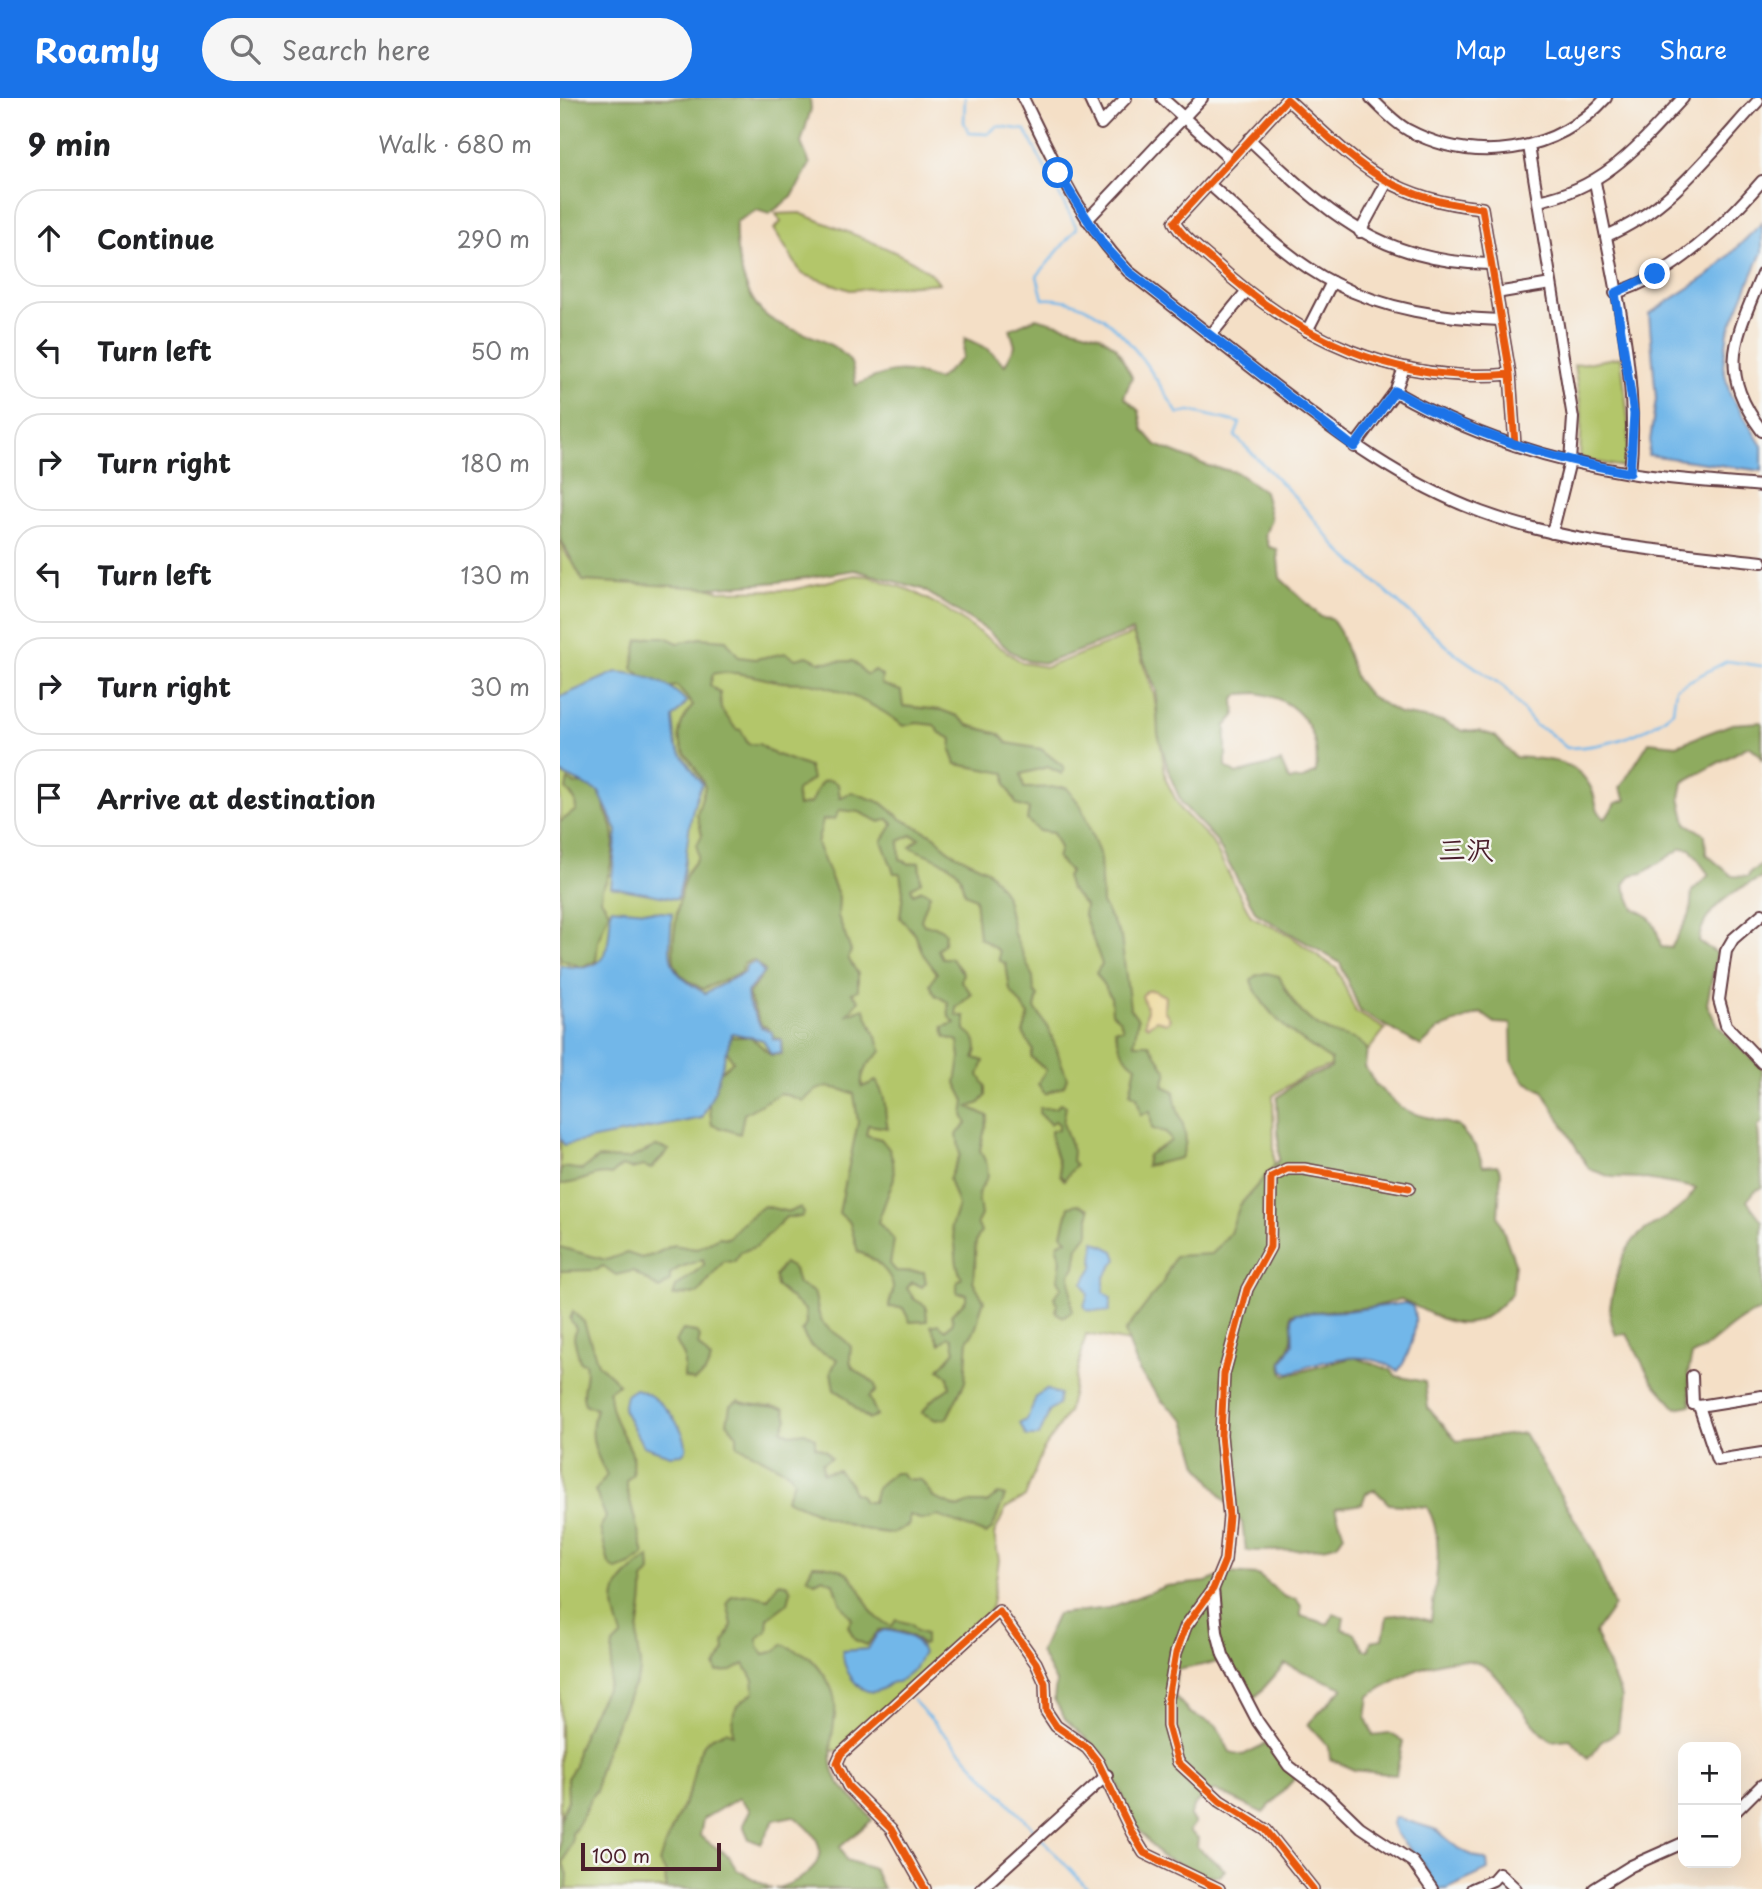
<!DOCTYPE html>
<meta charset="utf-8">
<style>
:root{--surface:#fff;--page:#f6f6f6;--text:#202124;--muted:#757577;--line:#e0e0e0;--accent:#1a73e8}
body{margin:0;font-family:"Playpen Sans","Klee One",sans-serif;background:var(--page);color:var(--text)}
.controls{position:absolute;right:21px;bottom:21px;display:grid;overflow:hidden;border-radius:14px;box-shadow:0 7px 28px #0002}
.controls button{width:63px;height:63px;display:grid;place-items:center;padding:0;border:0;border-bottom:2px solid var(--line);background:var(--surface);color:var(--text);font:35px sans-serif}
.scale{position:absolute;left:21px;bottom:18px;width:140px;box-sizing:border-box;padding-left:7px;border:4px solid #4a1f2b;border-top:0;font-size:19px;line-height:24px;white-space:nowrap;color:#4a1f2b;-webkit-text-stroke:5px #f6f6f2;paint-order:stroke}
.stop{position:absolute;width:21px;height:21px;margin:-16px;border:5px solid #1a73e8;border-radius:50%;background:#fff}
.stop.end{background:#1a73e8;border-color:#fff;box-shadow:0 2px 7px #0008}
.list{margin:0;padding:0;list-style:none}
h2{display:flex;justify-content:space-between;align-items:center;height:91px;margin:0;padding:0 28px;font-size:30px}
h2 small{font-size:23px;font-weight:400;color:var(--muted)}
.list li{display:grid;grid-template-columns:46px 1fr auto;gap:21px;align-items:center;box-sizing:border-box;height:98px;margin:0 14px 14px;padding:0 14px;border:2px solid var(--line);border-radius:28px}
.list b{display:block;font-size:26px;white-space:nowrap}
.list em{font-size:23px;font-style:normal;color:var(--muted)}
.icon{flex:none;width:38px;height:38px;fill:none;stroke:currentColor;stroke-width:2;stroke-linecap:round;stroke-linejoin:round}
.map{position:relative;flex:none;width:1202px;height:1791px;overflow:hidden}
header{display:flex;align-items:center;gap:42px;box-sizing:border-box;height:98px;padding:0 35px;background:var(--accent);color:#fff}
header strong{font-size:33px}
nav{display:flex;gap:38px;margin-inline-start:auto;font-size:24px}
.search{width:490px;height:63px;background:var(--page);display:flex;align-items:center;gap:18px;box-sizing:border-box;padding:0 24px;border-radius:38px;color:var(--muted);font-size:26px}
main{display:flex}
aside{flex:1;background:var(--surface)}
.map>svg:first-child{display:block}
</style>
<header>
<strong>Roamly</strong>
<div class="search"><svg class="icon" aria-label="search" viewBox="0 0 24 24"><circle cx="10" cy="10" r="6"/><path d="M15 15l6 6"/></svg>Search here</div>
<nav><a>Map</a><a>Layers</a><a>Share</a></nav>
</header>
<main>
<aside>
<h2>9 min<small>Walk · 680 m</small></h2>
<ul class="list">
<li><svg class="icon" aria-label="ahead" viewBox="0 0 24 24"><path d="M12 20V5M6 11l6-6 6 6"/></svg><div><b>Continue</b></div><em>290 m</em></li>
<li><svg class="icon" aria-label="left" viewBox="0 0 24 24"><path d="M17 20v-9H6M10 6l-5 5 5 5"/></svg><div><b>Turn left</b></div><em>50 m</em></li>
<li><svg class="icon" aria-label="right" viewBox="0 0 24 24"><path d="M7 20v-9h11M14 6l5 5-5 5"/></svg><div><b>Turn right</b></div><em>180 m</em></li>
<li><svg class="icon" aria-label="left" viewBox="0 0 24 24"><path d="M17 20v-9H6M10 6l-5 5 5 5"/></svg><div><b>Turn left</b></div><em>130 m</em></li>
<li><svg class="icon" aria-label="right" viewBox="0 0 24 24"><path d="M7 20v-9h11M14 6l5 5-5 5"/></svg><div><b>Turn right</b></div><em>30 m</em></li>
<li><svg class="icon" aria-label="arrive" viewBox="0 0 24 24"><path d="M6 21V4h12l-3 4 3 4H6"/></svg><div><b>Arrive at destination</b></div></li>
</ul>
</aside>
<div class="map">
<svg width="1202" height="1791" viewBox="0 0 1202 1791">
<rect width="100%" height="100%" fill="#f6f6f2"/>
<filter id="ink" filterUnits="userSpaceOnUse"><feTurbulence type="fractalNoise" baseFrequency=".0143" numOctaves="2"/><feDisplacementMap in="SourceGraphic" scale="14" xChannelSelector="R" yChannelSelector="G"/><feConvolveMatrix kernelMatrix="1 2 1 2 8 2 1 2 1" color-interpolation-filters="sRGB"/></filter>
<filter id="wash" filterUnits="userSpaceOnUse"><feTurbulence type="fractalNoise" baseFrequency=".00686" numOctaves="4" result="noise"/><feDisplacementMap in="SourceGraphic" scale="28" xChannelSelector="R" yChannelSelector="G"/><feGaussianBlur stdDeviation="1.57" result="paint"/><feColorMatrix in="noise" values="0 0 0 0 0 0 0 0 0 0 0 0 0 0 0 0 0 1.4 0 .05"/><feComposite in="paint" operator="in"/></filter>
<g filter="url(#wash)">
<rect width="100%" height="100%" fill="#f4dfc6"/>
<!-- green -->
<g fill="#b3c66a" stroke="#7e724a" stroke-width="2">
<path d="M240,115C270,128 366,160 379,185L290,192L242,176L214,131L221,124L216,116Z"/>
<polygon points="1061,259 1069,331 1066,366 1062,369 1022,361 1020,357 1022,317 1014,267"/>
<path d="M0,437L5,455L20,473L93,467L159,493L232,492L295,477L308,478L352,493L386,511L463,565L487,569L573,536L594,596L606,682L621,712L651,742L691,818L729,837L777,871L796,914L825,931L801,962C766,966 742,976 713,998L715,1118L575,1245L526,1236L508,1314L482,1354L465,1399L446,1410L434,1436L439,1462L431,1512L278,1653L177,1638L114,1791H0Z"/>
</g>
<!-- forest -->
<g fill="#8eab5e" stroke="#6c6544" stroke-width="2" fill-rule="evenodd">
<path d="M0,0H250L251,11L241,45L250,66L232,99L209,116L197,112L176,124C174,152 183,200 208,219C230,236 268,236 289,262C294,267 294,280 296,287C330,271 344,269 378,282L402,260L405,240L428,251L445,267L455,248L450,231L476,220L539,237L556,249L572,279L564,299L579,313L583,332L596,347L648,368L676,374L704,393L711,421L705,437L709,449L717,451L720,480L761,519L771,520L780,534L796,581L809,597L840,616L882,623L903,633H919L935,638L955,659C986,661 1017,660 1032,692C1037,704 1034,711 1045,721L1056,705L1066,702L1060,690L1089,644L1117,647L1172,626L1202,624V663L1198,655L1189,648L1123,684L1120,700L1126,725L1145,737L1146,756L1172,778L1188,779L1190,774L1202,767V780C1174,791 1141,813 1139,844L1157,855L1147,906L1156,925L1171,942L1202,970V1024L1198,1029L1202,1089L1195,1093L1187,1103L1202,1123V1213C1172,1220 1158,1246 1132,1257L1128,1275L1131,1307L1116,1310L1092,1283L1067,1236L1056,1237C1046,1213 1050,1210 1055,1185C1071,1113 1109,1136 1136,1090L1080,1080L1051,1079L1029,1071L983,993L964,983L952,964L951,926L935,925L921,915L879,931L861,948L800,913L780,865L696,815L655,741L622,706L610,678L598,636L596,592L572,533L486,565L468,563L449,552L428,533L362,491L295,472L219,484L149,490L23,483L0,440ZM697,595C739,602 761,632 756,674L743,681L729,682L721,664L676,676L666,669V628L675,618L674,601L680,596ZM1122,750L1130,751L1149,777L1132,793L1130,816L1111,850L1101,849C1097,830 1093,817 1074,811L1064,787L1071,777L1083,775Z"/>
<path d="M92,539H105L118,545L140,540L166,542L179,559L195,561L226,555L236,561L247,558L260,564L293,563L307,577L314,572L322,578L321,586L341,593L343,608L381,612L397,618L408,627L439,636L447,645L481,651L504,669L502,676L488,669L461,676L464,690L506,689L521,708L540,758L542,805L561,839L570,910L578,921L574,946H589L607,974L603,988L614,993C615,1020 634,1032 621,1060L586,1068L588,1057L611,1043L606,1034L592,1031L590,1013L581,1017L577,999L570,995L576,968C562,959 559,947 555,931H563L560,922L552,915L551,899L536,875L542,866L524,817L525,807L510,791L506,779L510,774L497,760L500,750L493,735L479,733L467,722L469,711L457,707L446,687L445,675L396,666L391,652L392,641L380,635L374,627L357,625L343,628C323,610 281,591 255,586C242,583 229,586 216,583C199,580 169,571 153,576L150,587L160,595L161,611L176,631L181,632L188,646H199L210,654L249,669L252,681L236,693L238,708L251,705C258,693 259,674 278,686L280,700L292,694L322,705L343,722L375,738L389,753L427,772L435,781L445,796L454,836L473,879L474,894L478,898L475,910L489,931L507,980L504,988L485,996L478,986L486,972L471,959L473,952L463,935L469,917L450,892L446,866L439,862V853L419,839L415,800L405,795C402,789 402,784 400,778C395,765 362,756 350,749L359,740L351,737L339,743L340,761L350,766L359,764L361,784L351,790L353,796L362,792L370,796L361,822L364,827L375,828L385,834L384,845L378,852L382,860H391L403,875L401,883L412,896L396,910L397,918H405V932C416,939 420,949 414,960L424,963L419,977L426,989V998L420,1005L409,1009L428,1018L420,1052L427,1067L428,1078L418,1096L421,1117L417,1125L421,1134C410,1148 419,1164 413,1183L424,1203C417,1217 420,1230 408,1241L405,1284L387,1320L376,1322L362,1315L371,1303L390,1289L388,1278L379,1271L395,1253L392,1240L389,1239L380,1246L371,1228L378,1226L386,1232L393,1224L391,1217L406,1202V1196L397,1195V1184L402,1180C392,1163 399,1146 391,1129L398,1107L389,1081L400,1057L397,1036L407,1026L403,1017L405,1003L396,985L400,960L398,943L385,939L383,929L395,925L389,919L388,904L375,897L370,886L377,875L363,856L355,836L340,820L343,794L340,775H334L322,743L333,726L328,721L320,724L299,714L279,712L275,721L263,722L257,746L279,799L278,818L291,853L288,860L298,876V892L292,895L299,902L288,916L304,910L322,953C311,963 300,971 302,989L316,983C330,1006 322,1010 328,1030L308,1027L306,1037L321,1041L329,1051L333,1063L334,1080L318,1124L334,1142L330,1166L336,1173L364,1174L366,1185L362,1189L352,1184L347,1190L354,1201L366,1208L367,1223L350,1224L343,1210L329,1209C329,1203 332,1199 333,1193C335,1176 312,1158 298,1154L290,1125L279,1115L298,1024L294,996C272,988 260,984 244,1003L221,995L184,1016L180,1036L152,1027L146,986L173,963L164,949L167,939H191L211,957L222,956L221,941L214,940L207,929L201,927L188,897L205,873L193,862L183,866L182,874L143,891C132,885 120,880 115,867C109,850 120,793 126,777C128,771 135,766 138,759L137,747L142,737L137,716L145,689C131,653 102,647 133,607L117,588L99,591L72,570L78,542Z"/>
<path d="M8,682L16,687C31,682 36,690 45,701C42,715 50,718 53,732C56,744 50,782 42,790L41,801L49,813L38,843L36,863L21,869L0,861V724L16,712L15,702L6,691Z"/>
<path d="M706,875L719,878C732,906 746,927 779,937C793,941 797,940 807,951L805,969L816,987L840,1009L852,1015L898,1028L916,1049L923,1068L937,1067L941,1074L938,1118L955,1165L952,1195C910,1244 890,1225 841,1201L813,1209L731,1216C731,1224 733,1232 732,1240C731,1256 714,1261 725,1278L794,1259L831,1272L836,1278L865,1284L868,1310L897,1343L964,1335L1032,1451L1054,1508L1035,1535L1062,1600L1058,1633L1041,1644L1028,1661L1010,1641L991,1643C968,1624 956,1600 936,1578C904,1541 840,1578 809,1598L806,1620L813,1637L829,1635L843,1643L836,1677L794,1672L770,1661L769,1649L748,1626L783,1590L725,1566L694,1601L668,1562L617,1572L614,1597L630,1615L657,1628L670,1654L683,1657L705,1646L737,1678L703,1715L655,1692L635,1706L630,1719L635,1725L629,1733L638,1740L637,1749L665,1772L660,1778L643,1777L601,1758L585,1739L574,1725L546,1659L505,1621L494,1601L496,1584L480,1554L497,1516L549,1510L606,1488L646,1484L669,1475L698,1477L725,1499L736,1501L741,1508V1518L768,1526L774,1516L784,1519L782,1531L795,1535L804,1552H809L811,1543L823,1541L827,1518L845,1516L871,1523C875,1486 886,1441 867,1409L829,1406L815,1392L806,1395L802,1406L775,1410L784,1437C781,1440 780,1444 777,1446C769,1452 698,1454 686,1452L682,1425L638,1367L625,1322L602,1303L579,1273L565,1234L603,1184L615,1158L652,1156L670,1135L680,1107L719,1062L717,1000L736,984L771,970V962C739,941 706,920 691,883L695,878Z"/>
<path d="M501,1005L506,1008L503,1025L513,1053L512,1063L516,1067L504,1082L500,1077C500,1061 490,1049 491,1033L499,1031V1026L495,1023L490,1026L479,1015L480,1010H496Z"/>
<path d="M96,1048L109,1052L91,1071L84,1068L71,1071L62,1068L51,1077C34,1073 19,1087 0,1086V1073L4,1069L22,1072L38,1060L69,1061Z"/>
<polygon points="518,1106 529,1111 529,1135 518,1149 515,1169 510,1176 512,1213 504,1219 496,1215 497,1205 494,1199 502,1189 498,1182 501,1162 497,1150 499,1145 507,1142 502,1136 509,1108"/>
<polygon points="204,1108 229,1114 241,1109 244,1115 241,1119 226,1119 197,1148 181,1154 174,1164 164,1163 138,1195 113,1198 116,1189 144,1167 143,1161 119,1170 110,1176 110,1183 100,1191 73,1173 56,1177 43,1168 37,1172 0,1173 0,1149 46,1162 67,1155 81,1160 93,1157 113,1147 136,1151 159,1139 168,1140 184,1123"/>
<path d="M224,1165L234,1171L238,1186L254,1194C257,1203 257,1214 261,1222C268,1234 283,1237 291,1249C286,1277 300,1271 315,1286L316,1293L309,1299L317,1317L309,1321C294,1314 290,1298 274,1292L271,1274L277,1261C259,1251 252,1255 242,1233L246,1226L245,1212L216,1188L215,1178Z"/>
<path d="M13,1214L24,1224L38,1266L59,1286L49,1293C50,1320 61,1331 71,1353C74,1359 71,1369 73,1376L67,1382V1391L84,1456L70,1467L56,1472L49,1466L40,1430L46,1419L35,1393L47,1377C34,1354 28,1336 36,1311L25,1306C19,1292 29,1280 25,1265L20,1264L14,1240L16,1230L10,1221Z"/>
<polygon points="123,1232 136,1234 140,1239 138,1247 151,1262 145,1275 134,1283 124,1280 124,1258 116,1243"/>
<path d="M178,1303C195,1310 207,1305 224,1311L227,1321L222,1332L230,1336L245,1334L255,1340V1348L265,1352L271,1360L262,1365L263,1375L278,1372L291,1387L293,1395L300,1397L304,1404H313L317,1389L334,1375H341L347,1381L361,1382L374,1400L398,1410L409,1405H427L438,1396L445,1398L432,1431L426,1436L378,1418L362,1422L349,1417V1427C343,1429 335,1436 329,1435C293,1432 258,1416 226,1401L234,1383L230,1375L177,1347V1337L167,1325L170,1308Z"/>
<path d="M89,1459L90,1474L83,1482C85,1504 78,1524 77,1546C77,1555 83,1570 79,1577C68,1599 34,1671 37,1691C25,1705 24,1722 12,1735V1744L3,1766L8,1776L7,1791H0V1720L8,1702L7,1680L15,1668L17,1652L31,1618L49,1586L53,1547L62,1538C46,1493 54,1486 89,1459Z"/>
<path d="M253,1467C314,1466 292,1515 332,1528L336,1522L351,1526L356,1533L365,1536V1546L362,1547C351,1535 336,1530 319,1532L307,1547L295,1542L288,1528L292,1521L280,1504L274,1485L263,1480L255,1484L247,1479Z"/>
<path d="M219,1484L228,1487L231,1493L228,1505L208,1520L207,1533L198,1540V1548L204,1556L216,1553L223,1546C232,1552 244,1553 251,1561C295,1608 264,1622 273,1671C276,1689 303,1706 312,1722L280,1749L286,1762L314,1771L323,1791H215C260,1777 279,1750 233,1718L214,1722L201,1746L189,1741L183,1727L190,1712L179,1700L143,1721L140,1738L168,1758L177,1772L212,1791H106L105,1773L99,1765C106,1739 119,1718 129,1694C136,1676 133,1658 147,1643C152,1638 160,1636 166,1633L173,1636C171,1612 175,1607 194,1594L193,1582L184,1566L172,1573L157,1574L155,1569L165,1552L164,1545L172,1527L167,1504L172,1498L191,1496L208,1501Z"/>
</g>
<!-- sand -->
<polygon fill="#eeda9e" stroke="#9c7c64" stroke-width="2" points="592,892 605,898 604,912 610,921 607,925 596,922 588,928 585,926 587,911 582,898 586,893"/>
<!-- water -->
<g fill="#72b7e9" stroke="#5e6b8a" stroke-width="2">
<polygon points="1202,125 1202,154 1168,234 1163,268 1170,296 1202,348 1202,373 1088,357 1096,301 1089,216 1149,177"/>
<path d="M56,574C83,576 108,583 127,604L113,620L116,648L142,686C124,722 130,763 117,801L51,789L57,733L39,694L0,675V599Z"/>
<path d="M51,810L112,815C110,860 102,871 145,895L185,874L186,868L195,864L204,874L187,894L188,904L201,929L212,934L213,941L221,942V955L211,956L203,942L172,935L155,992L142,1020L4,1047L0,1040V867C51,878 48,851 51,810Z"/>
<polygon points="534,1143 554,1153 557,1161 544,1180 544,1194 551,1200 549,1214 527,1212 524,1208 528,1196 523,1185 533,1169"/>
<path d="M845,1205L852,1208C861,1223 849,1260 838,1273C803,1249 767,1262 729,1275L723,1272L722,1264L733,1246L732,1219L736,1215L787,1213Z"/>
<path d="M75,1291C97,1295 127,1329 126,1352L122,1356L110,1357L83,1348L63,1311L66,1297Z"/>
<polygon points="486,1291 500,1297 498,1307 490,1312 479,1338 466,1338 460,1325 467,1322 476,1299"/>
<path d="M324,1532C340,1534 357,1537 363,1555L354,1571L338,1584C327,1583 327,1591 317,1593C298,1598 281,1569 283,1553L308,1551L317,1536Z"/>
<polygon points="835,1719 877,1732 900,1752 927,1763 928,1772 887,1791 877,1791 863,1766 836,1736 832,1725"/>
</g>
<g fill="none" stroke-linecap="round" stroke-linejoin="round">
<!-- stream -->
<g stroke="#72b7e9" stroke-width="2.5">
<path d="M405,0L404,24L409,35L428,36L437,28L465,32L517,130L477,178L483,201C549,197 588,268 618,316L630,313L680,325L675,338L736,400L779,452L896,556L944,589L976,628L987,633L1007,650C1045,649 1084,638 1113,613L1116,590L1167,563L1202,568"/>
<polyline points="353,1602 477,1735"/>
<polyline points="481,1740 528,1791"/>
</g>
</g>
</g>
<g filter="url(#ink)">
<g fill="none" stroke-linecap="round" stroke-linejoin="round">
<defs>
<g id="minor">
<path d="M463,0C495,65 518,119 568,173C617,211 665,249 714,287C779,337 843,385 921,414C1011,447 1108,453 1202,464"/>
<polyline points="529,0 541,26 566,0"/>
<polyline points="602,0 671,62"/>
<path d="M811,0C822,11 834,24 848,32C914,67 995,56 1046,0"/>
<path d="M689,41C766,114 819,164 930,166"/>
<polyline points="969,48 1013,320 1010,363 992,435"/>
<path d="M1035,84C1053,179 1080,278 1070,375"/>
<path d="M649,86C688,120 728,162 774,185C826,212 882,220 940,222"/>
<path d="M978,103C1045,90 1079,47 1123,0"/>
<polyline points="527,122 642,0"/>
<polyline points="800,134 827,84"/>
<path d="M1046,138C1109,113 1153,52 1198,3"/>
<path d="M1202,176C1176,240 1156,271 1202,333"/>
<polyline points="936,195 991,186"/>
<path d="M1055,195C1113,178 1164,127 1202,83"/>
<polyline points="747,233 772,184"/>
<polyline points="650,238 686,194"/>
<path d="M950,276C838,287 735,240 655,165C642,153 622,139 614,124L727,1C794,62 826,101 922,110L950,276L955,347"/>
<path d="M835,294C907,335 987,362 1070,375C1113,382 1158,384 1202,388"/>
<polyline points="794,349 835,294 844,270"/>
<polyline points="1202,816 1173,841 1166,853 1159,902 1166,927 1202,965"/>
<polyline points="1132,1278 1133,1306 1139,1308 1157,1362 1202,1355"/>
<polyline points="1139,1308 1202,1298"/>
<polyline points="653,1491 657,1534 663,1557 698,1624 729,1668 767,1697 800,1729 853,1764 872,1791"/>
<polyline points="1176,1713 1202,1687"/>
<polyline points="365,1791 331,1731 288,1688 277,1665 281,1656 439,1513 476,1565 485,1585 486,1613 496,1628 527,1650 538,1664 572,1735 584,1755 659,1791"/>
<polyline points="421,1791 547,1677"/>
<polyline points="753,1791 706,1732 660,1703 618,1664 608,1628 608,1601 616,1555 626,1528 653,1491 665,1462 669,1418 661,1337 664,1276 687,1191 710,1149 711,1079 727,1071 744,1071 849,1090"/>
<polyline points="912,1791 933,1782 939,1775 956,1791"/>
<polyline points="1034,1791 1071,1768 1123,1745"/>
</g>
</defs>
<!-- minor casing -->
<use href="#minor" stroke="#643c42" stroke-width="14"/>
<!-- minor -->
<use href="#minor" stroke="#fff" stroke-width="10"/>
<defs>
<g id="cycleway">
<path d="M950,276C838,287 735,240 655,165C642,153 622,139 614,124L727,1C794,62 826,101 922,110L950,276L955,347"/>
<polyline points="365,1791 331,1731 288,1688 277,1665 281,1656 439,1513 476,1565 485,1585 486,1613 496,1628 527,1650 538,1664 572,1735 584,1755 659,1791"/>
<polyline points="753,1791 706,1732 660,1703 618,1664 608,1628 608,1601 616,1555 626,1528 653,1491 665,1462 669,1418 661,1337 664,1276 687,1191 710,1149 711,1079 727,1071 744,1071 849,1090"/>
</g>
</defs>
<!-- cycleway casing -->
<use href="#cycleway" stroke="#f6f6f2" stroke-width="11"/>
<!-- cycleway -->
<use href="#cycleway" stroke="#e8590c" stroke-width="7"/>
</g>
</g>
<g fill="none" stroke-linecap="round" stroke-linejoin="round" filter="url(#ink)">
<!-- route -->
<path stroke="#1a73e8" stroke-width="9" d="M498,75L543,146L568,173L794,349L835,293C908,336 987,359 1070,375L1074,316L1055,195L1095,176"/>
</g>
<g text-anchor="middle" stroke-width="5" stroke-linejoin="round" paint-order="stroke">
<!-- quarter labels -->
<g font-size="28" font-weight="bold" fill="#4a1f2b" stroke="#f6f6f2">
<text x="906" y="762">三沢</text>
</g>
</g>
</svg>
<div class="controls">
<button>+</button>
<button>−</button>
</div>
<div class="scale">100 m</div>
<div class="stop" style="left:498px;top:75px"></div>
<div class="stop end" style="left:1095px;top:176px"></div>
</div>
</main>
